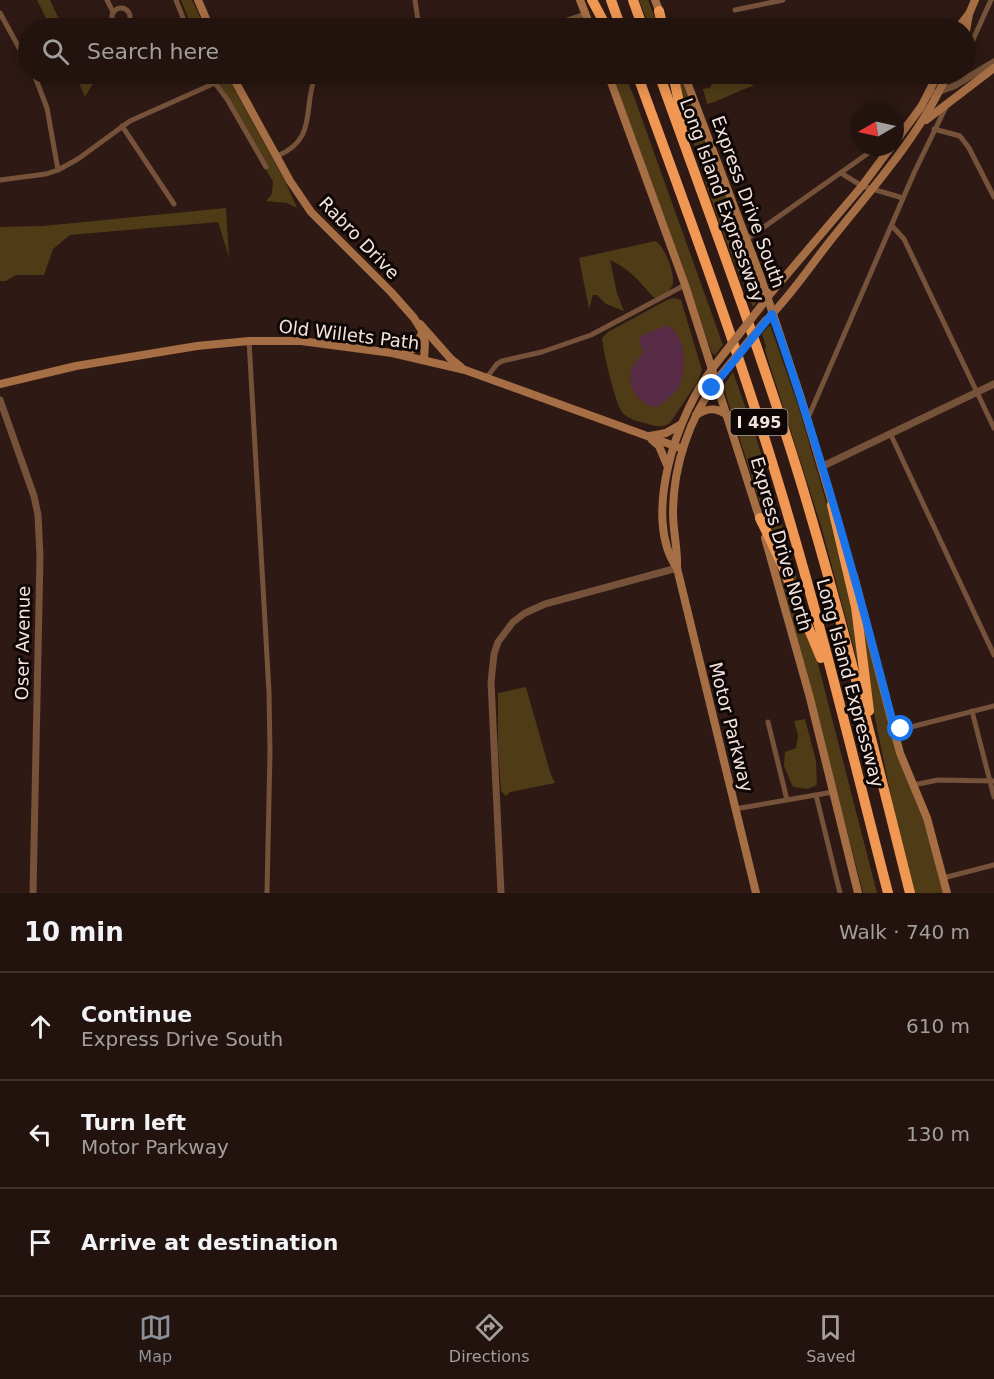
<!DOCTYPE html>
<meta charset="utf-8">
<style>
:root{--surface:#22130f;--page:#2a1c18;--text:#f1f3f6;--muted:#a29e9e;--line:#3f322f;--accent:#8c9099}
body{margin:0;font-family:"DejaVu Sans",sans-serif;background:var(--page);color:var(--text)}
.compass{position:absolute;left:850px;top:102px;width:54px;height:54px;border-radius:50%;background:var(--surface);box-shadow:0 3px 15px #0003;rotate:261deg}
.stop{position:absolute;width:18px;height:18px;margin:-14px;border:4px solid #1a73e8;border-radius:50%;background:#fff}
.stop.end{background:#1a73e8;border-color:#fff;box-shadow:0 2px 6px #0008}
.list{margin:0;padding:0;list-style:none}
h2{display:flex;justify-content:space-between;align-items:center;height:78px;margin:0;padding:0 24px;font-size:26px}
h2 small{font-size:20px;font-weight:400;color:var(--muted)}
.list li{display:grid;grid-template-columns:39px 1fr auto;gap:18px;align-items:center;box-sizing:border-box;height:108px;padding:0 24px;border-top:2px solid var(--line)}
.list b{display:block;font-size:22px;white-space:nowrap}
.list p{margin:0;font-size:20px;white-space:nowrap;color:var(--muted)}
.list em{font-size:20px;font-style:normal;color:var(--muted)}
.icon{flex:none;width:33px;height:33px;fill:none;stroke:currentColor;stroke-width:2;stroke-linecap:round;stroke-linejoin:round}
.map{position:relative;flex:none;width:994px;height:893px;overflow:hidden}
.search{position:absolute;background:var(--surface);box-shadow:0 3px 15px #0003;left:18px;right:18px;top:18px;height:66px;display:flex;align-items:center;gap:15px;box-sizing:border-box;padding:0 21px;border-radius:33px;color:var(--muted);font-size:22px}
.sheet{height:402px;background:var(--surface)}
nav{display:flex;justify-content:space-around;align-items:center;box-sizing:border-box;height:84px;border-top:2px solid var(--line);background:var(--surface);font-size:16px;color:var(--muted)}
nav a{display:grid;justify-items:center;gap:3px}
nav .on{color:var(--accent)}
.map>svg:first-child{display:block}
</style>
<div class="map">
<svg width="994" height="893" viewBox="0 0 994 893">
<rect width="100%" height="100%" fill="#2e1914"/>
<!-- green -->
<g fill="#4f3b16">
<polygon points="37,0 50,0 63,28 51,28"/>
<polygon points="181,0 192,0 205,28 192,28"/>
<polygon points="639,0 648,0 659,28 650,28"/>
<polygon points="75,74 106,74 108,81 94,82 85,97"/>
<polygon points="211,74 226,74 286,183 297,208 287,203 266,201 272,194 273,182"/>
<polygon points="610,74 624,74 633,94 723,345 715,355 712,353"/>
<path d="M676,74H680L755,273L762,295L753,307C720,232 694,153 676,74Z"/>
<path d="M715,74H727L754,86C737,90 724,100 707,104L703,89L710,88Z"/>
<polygon points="226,208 229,257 218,222 70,235 53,249 44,275 16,275 6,281 0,281 0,227 43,226"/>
<path d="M655,241C664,244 677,277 672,286C669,292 662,296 657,298L653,297C639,281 630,269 610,260L617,293L624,311L606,304L597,295H593L589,309L579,258Z"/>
<path d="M674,298L681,300L702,370L698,381L670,423C662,428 656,427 648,424C640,422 627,419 622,412C615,403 603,351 602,338L608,332L667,300Z"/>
<polygon points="770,325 799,408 842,557 851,592 861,675 821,526 765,350 766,346 762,334"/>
<polygon points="733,372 758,443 810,624 762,510 724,389 724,385"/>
<polygon points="780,573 816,656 877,893 863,893"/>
<polygon points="866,628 900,758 921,807 945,893 915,893 892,801 874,713 863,629"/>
<polygon points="526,687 550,772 555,783 510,792 506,796 501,791 498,749 498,693"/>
<polygon points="805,719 816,761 817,785 808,789 793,787 784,766 785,752 796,748 798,735 794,721"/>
</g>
<!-- water -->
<path fill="#572b46" d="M667,325C686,335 687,369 679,387C675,394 664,401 658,407C640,407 625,386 632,368C634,363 640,358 643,352L639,337Z"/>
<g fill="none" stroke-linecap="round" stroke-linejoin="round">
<!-- minor -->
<g stroke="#755239" stroke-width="5">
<polyline points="107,0 113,12"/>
<polyline points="176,0 187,28"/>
<polyline points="415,0 419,28"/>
<circle cx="121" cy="17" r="9"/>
<polyline points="735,10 783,0"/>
<polyline points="0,13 28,64"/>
<polyline points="526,28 552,25 585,14"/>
<polyline points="966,48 971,44 991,0"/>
<polyline points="34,74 47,108 58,170"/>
<polyline points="208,74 227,99 266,167"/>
<polyline points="122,126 174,204"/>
<polyline points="934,129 960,136 969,148 994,197"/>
<path d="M277,156C319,139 302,106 316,74"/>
<polyline points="841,173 862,186 903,198"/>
<polyline points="0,180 46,174 58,170 78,159 130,121 215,83"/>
<polyline points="892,226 904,239 994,428"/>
<polyline points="747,239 877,147"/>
<polyline points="249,341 269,692 270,752 267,893"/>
<polyline points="487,377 497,364 502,361 542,352 591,335 685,285"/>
<polyline points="808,418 914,173 945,109"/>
<polyline points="890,433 994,655"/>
<polyline points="972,711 994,797"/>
<polyline points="768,722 787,800"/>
<polyline points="895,731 994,706"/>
<polyline points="913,785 938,780 994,781"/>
<polyline points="816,795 840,893"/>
<polyline points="735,809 833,792"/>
<polyline points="943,878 994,865"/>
</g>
<!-- tertiary -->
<g stroke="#755239" stroke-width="7">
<polyline points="928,95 954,86 994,62"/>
<polyline points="0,400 34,496 38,515 40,556 33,893"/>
<polyline points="821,467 994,384"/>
<polyline points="501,893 491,682 494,654 498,642 513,622 525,613 545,604 677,568"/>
</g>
<!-- secondary -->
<g stroke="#a66e44" stroke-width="8">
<polyline points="198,0 210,28"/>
<polyline points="580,0 591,28"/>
<polyline points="655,0 661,15"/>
<polyline points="958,28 968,15"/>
<polyline points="966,31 969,14 975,0"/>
<polyline points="231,74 290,181 311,212 391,292 414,318 422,331 425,343 424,359"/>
<polyline points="608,74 685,285 761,523"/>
<polyline points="684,74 761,278 801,398 834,510"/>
<polyline points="926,120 994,68"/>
<polyline points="895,142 921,107 938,74"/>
<polyline points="766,299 862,186 891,147"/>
<path d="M770,316C790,296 809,268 827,245C867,194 922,134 947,74"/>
<polyline points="420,324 450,358 461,367"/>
<polyline points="404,354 415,348 422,333"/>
<path d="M717,380C690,418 673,465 673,513C673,532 678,549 677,568L756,893"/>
<polyline points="0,384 76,366 197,346 249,341 301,341 392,353 465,370 683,449"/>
<path d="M696,415C708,408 715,407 727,415"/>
<polyline points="650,436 666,433 680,425"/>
<polyline points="652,440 659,446 667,465"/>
<polyline points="765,538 810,698 858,893"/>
<path d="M677,568C641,517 678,412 713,368"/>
<polyline points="854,576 900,753 927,818 947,893"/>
</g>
<!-- motorway -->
<g stroke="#ef9753" stroke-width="10">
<polyline points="592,0 607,28"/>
<polyline points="611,0 621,28"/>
<polyline points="633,0 643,28"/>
<polyline points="659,11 663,28"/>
<path d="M637,74C687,210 737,346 779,485C820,620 853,757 888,893"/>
<path d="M659,74C707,208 757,340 799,476C841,614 875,754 910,893"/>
<polyline points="673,74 685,131"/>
<polyline points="832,505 856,607 869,711"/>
<polyline points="760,518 780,560 821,658"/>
</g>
<!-- secondary-bridge -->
<g stroke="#a66e44" stroke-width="8">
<polyline points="715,365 762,305"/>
<polyline points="720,376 766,320"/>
</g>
</g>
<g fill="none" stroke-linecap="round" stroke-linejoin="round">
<!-- route -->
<path stroke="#1a73e8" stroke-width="8" d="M712,388L772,314C821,451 859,591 895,731L901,729"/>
</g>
<g text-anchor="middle" stroke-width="6" stroke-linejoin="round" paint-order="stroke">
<!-- shield labels -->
<rect fill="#0f0705" stroke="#afa29e" stroke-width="1.5" x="730.5" y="409" width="57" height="26" rx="4.5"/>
<g font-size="16" font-weight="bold" fill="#f3e4e0">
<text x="759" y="428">I 495</text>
</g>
<!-- street labels -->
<g font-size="18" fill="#f3e4e0" stroke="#0f0705">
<text transform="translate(722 200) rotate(70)" y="6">Long Island Expressway</text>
<text transform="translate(748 202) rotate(70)" y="6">Express Drive South</text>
<text transform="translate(359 238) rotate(46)" y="6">Rabro Drive</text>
<text transform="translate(349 335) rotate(7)" y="6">Old Willets Path</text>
<text transform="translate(781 544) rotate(74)" y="6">Express Drive North</text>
<text transform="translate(23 643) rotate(-89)" y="6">Oser Avenue</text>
<text transform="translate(850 683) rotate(75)" y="6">Long Island Expressway</text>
<text transform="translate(731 727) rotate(76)" y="6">Motor Parkway</text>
</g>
</g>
</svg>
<svg class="compass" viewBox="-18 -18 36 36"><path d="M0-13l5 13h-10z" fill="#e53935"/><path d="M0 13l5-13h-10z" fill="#a29e9e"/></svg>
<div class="stop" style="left:901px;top:729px"></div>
<div class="stop end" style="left:712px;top:388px"></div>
<div class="search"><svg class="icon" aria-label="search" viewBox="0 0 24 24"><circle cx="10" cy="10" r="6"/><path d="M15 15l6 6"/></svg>Search here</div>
</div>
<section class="sheet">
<h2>10 min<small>Walk · 740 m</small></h2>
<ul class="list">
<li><svg class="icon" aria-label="ahead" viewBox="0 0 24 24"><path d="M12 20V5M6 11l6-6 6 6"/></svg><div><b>Continue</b><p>Express Drive South</p></div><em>610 m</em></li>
<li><svg class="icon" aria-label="left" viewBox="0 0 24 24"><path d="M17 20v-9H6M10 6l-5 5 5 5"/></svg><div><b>Turn left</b><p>Motor Parkway</p></div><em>130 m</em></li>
<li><svg class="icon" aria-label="arrive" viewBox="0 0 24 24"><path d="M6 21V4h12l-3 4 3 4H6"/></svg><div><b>Arrive at destination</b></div></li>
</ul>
</section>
<nav>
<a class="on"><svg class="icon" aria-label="map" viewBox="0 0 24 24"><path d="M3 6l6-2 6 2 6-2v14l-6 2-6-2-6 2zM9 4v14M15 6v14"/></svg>Map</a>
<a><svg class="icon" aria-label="directions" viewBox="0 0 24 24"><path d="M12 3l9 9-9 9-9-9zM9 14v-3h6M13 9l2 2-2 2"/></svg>Directions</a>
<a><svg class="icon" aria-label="saved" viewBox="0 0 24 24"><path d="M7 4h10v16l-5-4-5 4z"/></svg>Saved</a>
</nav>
